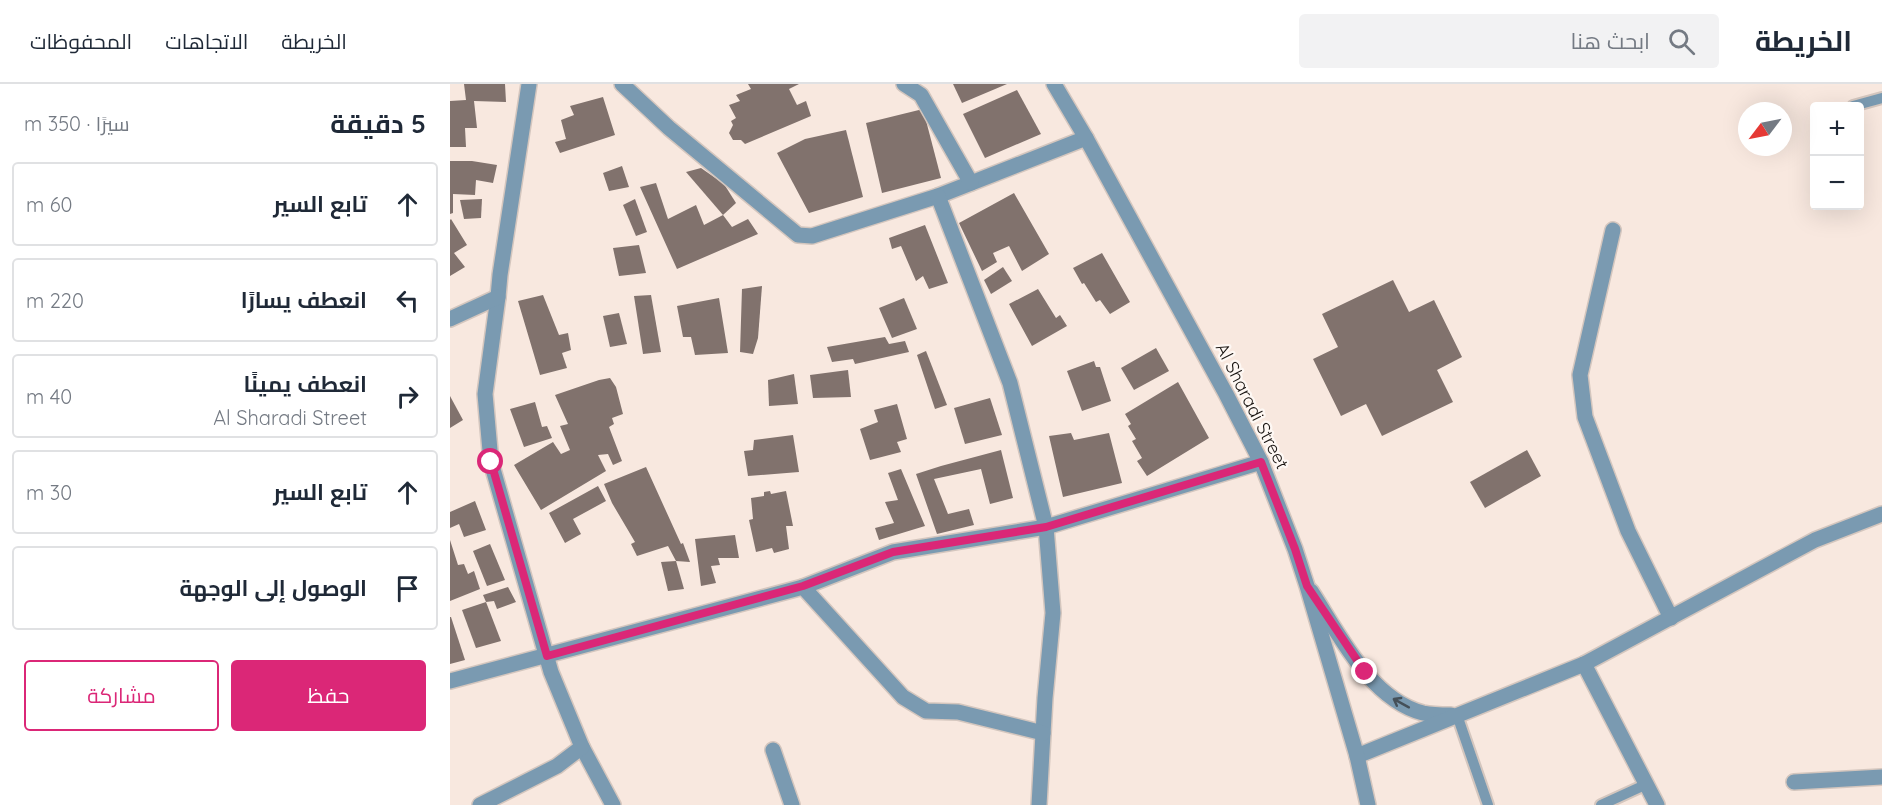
<!DOCTYPE html>
<html lang="ar">
<meta charset="utf-8">
<style>
:root{--surface:#fff;--page:#f2f2f3;--text:#1f2937;--muted:#747a83;--line:#e0e1e3;--accent:#db2777}
body{margin:0;font-family:Quicksand,Cairo,sans-serif;background:var(--page);color:var(--text);direction:rtl}
.controls{position:absolute;right:18px;top:18px;display:grid;overflow:hidden;border-radius:6px;box-shadow:0 6px 24px #0002}
.controls button{width:54px;height:54px;display:grid;place-items:center;padding:0;border:0;border-bottom:2px solid var(--line);background:var(--surface);color:var(--text);font:30px sans-serif}
.compass{position:absolute;left:1288px;top:18px;width:54px;height:54px;border-radius:50%;background:var(--surface);box-shadow:0 6px 24px #0002;rotate:238deg}
.stop{position:absolute;width:18px;height:18px;margin:-14px;border:4px solid #db2777;border-radius:50%;background:#fff}
.stop.end{background:#db2777;border-color:#fff;box-shadow:0 2px 6px #0008}
.list{margin:0;padding:0;list-style:none}
h2{display:flex;justify-content:space-between;align-items:center;height:78px;margin:0;padding:0 24px;font-size:26px}
h2 small{font-size:20px;font-weight:400;color:var(--muted)}
.list li{display:grid;grid-template-columns:39px 1fr auto;gap:18px;align-items:center;box-sizing:border-box;height:84px;margin:0 12px 12px;padding:0 12px;border:2px solid var(--line);border-radius:6px}
.list b{display:block;font-size:22px;white-space:nowrap}
.list p{margin:0;font-size:20px;white-space:nowrap;color:var(--muted)}
.list em{font-size:20px;font-style:normal;color:var(--muted)}
.actions{display:flex;gap:12px;padding:18px 24px}
.actions a{flex:1;padding:14px 0;border:2px solid var(--accent);border-radius:6px;text-align:center;font-size:21px;color:var(--accent)}
.actions .main{background:var(--accent);color:#fff}
.icon{flex:none;width:33px;height:33px;fill:none;stroke:currentColor;stroke-width:2;stroke-linecap:round;stroke-linejoin:round}
.map{position:relative;flex:none;width:1432px;height:721px;overflow:hidden;direction:ltr}
header{display:flex;align-items:center;gap:36px;box-sizing:border-box;height:84px;padding:0 30px;background:var(--surface);border-bottom:2px solid var(--line)}
header strong{font-size:28px}
nav{display:flex;gap:33px;margin-inline-start:auto;font-size:21px}
.search{width:420px;height:54px;background:var(--page);display:flex;align-items:center;gap:15px;box-sizing:border-box;padding:0 21px;border-radius:6px;color:var(--muted);font-size:22px}
main{display:flex}
aside{flex:1;background:var(--surface)}
.map>svg:first-child{display:block}
</style>
<header>
<strong>الخريطة</strong>
<div class="search"><svg class="icon" aria-label="search" viewBox="0 0 24 24"><circle cx="10" cy="10" r="6"/><path d="M15 15l6 6"/></svg>ابحث هنا</div>
<nav><a>الخريطة</a><a>الاتجاهات</a><a>المحفوظات</a></nav>
</header>
<main>
<div class="map">
<svg width="1432" height="721" viewBox="0 0 1432 721">
<rect width="100%" height="100%" fill="#f8e8df"/>
<!-- building -->
<g fill="#81726d">
<polygon points="14,0 55,0 56,18 24,17 27,44 15,44 16,63 0,63 0,17 16,16"/>
<polygon points="298,0 349,0 339,5 347,21 356,17 361,32 295,60 291,56 283,56 279,49 283,41 281,37 286,34 279,21 290,17 286,11 301,5"/>
<polygon points="503,0 557,0 512,19"/>
<polygon points="567,6 591,50 535,74 513,30"/>
<polygon points="153,13 165,51 110,69 105,58 116,55 111,36 124,31 120,22"/>
<polygon points="473,25 491,94 432,109 416,39"/>
<polygon points="396,46 413,113 359,129 327,69 355,55"/>
<polygon points="0,77 22,77 47,81 43,99 26,96 25,111 3,110 3,129 0,130"/>
<polygon points="172,82 179,103 159,107 153,89"/>
<polygon points="251,84 274,100 286,119 273,131 236,88"/>
<polygon points="206,99 218,135 246,121 254,141 273,131 282,143 298,135 308,150 227,185 190,103"/>
<polygon points="564,109 599,170 572,187 559,162 543,169 547,178 532,187 509,139"/>
<polygon points="32,115 31,134 14,135 10,116"/>
<polygon points="185,115 197,148 186,152 173,121"/>
<polygon points="1,135 17,161 4,169 15,183 0,192 0,136"/>
<polygon points="475,141 498,199 479,205 473,192 466,197 451,162 442,165 439,154"/>
<polygon points="189,161 196,189 169,192 163,164"/>
<polygon points="652,169 680,218 660,230 650,216 646,218 634,199 632,200 623,184"/>
<polygon points="553,183 562,197 541,210 534,196"/>
<polygon points="943,196 959,228 984,216 1012,273 987,286 1003,318 932,352 916,320 891,332 863,275 888,263 872,230"/>
<polygon points="312,202 308,254 303,270 290,268 292,205"/>
<polygon points="588,205 606,234 610,231 617,242 582,262 559,220"/>
<polygon points="93,211 109,251 118,249 121,266 112,269 117,284 90,291 68,217"/>
<polygon points="201,211 211,268 193,270 184,212"/>
<polygon points="269,214 278,269 245,271 241,253 233,253 227,222"/>
<polygon points="454,214 467,245 442,254 429,224"/>
<polygon points="169,229 177,260 160,263 153,232"/>
<polygon points="435,253 439,260 455,257 459,268 405,280 403,275 382,278 377,263"/>
<polygon points="706,264 719,287 684,306 671,284"/>
<polygon points="476,267 497,321 485,325 467,271"/>
<polygon points="644,277 646,283 650,283 661,317 632,327 617,287"/>
<polygon points="398,286 401,313 363,314 360,291"/>
<polygon points="344,290 348,320 319,322 318,296"/>
<polygon points="160,294 166,303 173,330 162,334 164,340 159,343 172,377 163,381 158,370 148,371 156,387 91,426 64,381 103,358 111,370 120,366 110,342 118,340 105,311 149,296"/>
<polygon points="728,298 759,354 697,392 687,377 692,374 682,357 686,355 678,342 681,340 675,330"/>
<polygon points="0,312 13,336 0,344"/>
<polygon points="540,314 552,351 515,360 504,324"/>
<polygon points="85,318 92,343 97,342 102,354 74,363 60,325"/>
<polygon points="447,320 457,355 447,358 451,368 420,376 410,345 428,338 424,326"/>
<polygon points="621,349 624,356 659,349 672,399 613,413 599,352"/>
<polygon points="343,351 349,388 298,392 294,367 303,366 304,356"/>
<polygon points="551,366 563,414 540,420 531,385 484,395 498,430 519,425 524,441 487,450 466,390 491,382"/>
<polygon points="1077,366 1091,392 1035,424 1020,398"/>
<polygon points="196,383 231,460 233,459 240,478 226,477 218,462 187,472 181,460 185,458 162,419 154,400"/>
<polygon points="451,385 475,442 429,456 425,444 444,439 435,418 448,416 438,389"/>
<polygon points="148,402 156,417 123,435 131,450 115,459 99,429"/>
<polygon points="320,407 321,410 336,407 343,442 336,442 339,465 324,469 322,464 306,468 299,436 303,435 301,414 314,412 314,408"/>
<polygon points="25,417 36,446 14,453 9,440 0,444 0,428"/>
<polygon points="285,451 289,474 268,474 270,481 261,482 266,499 251,502 245,455"/>
<polygon points="0,456 8,481 14,480 18,490 24,487 30,505 0,517"/>
<polygon points="40,460 55,496 37,502 23,467"/>
<polygon points="226,477 234,505 218,507 211,478"/>
<polygon points="58,503 66,518 47,525 44,517 36,518 33,511"/>
<polygon points="36,518 51,557 26,564 12,526"/>
<polygon points="1,533 15,576 0,580 0,533"/>
</g>
<g fill="none" stroke-linecap="round" stroke-linejoin="round">
<defs>
<g id="service">
<polyline points="1403,22 1432,14"/>
<polyline points="1007,631 1038,721"/>
<polyline points="1151,721 1197,700"/>
</g>
<g id="minor">
<polyline points="79,0 50,191 48,213 35,310 41,378 101,588 132,663 163,721"/>
<polyline points="172,0 219,44 348,151 362,152 488,112 636,54"/>
<polyline points="454,0 471,11 521,99"/>
<polyline points="488,112 560,299 596,443 603,529 595,614 589,721"/>
<polyline points="1163,146 1130,291 1135,333 1178,447 1221,534"/>
<polyline points="0,235 48,213"/>
<polyline points="353,503 443,468 596,443 811,378"/>
<path d="M861,507C889,550 920,615 973,629C982,631 992,631 1001,631"/>
<polyline points="1134,580 1207,721"/>
<polyline points="0,597 353,503 453,613 476,627 508,628 593,649"/>
<polyline points="323,666 342,721"/>
<polyline points="907,672 1134,580 1365,456 1432,430"/>
<polyline points="1344,698 1432,693"/>
<polyline points="30,721 107,682 132,663"/>
</g>
<polyline id="tertiary" points="604,0 636,54 776,310 811,378 845,465 857,502 907,672 918,721"/>
</defs>
<!-- service casing -->
<use href="#service" stroke="#d4c6be" stroke-width="14"/>
<!-- minor casing -->
<use href="#minor" stroke="#d4c6be" stroke-width="18"/>
<!-- tertiary casing -->
<use href="#tertiary" stroke="#d4c6be" stroke-width="18"/>
<!-- service -->
<use href="#service" stroke="#7a9ab1" stroke-width="10"/>
<!-- minor -->
<use href="#minor" stroke="#7a9ab1" stroke-width="15"/>
<!-- tertiary -->
<use href="#tertiary" stroke="#7a9ab1" stroke-width="15"/>
</g>
<!-- one-way arrows -->
<defs><path id="oneway-shaft" d="M-6 0H5M1.5-3L5.5 0L1.5 3" fill="none" stroke-width="1.6" stroke-linecap="round" stroke-linejoin="round" transform="scale(1.5)"/></defs>
<use stroke="#455059" href="#oneway-shaft" transform="translate(951 619) rotate(-151)"/>
<g fill="none" stroke-linecap="round" stroke-linejoin="round">
<!-- route -->
<polyline stroke="#db2777" stroke-width="8" points="41,378 97,572 353,502 443,468 596,443 811,378 845,465 857,502 915,588"/>
</g>
<g text-anchor="middle" stroke-width="4.5" stroke-linejoin="round" paint-order="stroke">
<!-- street labels -->
<g font-size="18" fill="#191411" stroke="#fef8f4">
<text transform="translate(802 322) rotate(63)" y="6">Al Sharadi Street</text>
</g>
</g>
</svg>
<div class="controls">
<button>+</button>
<button>−</button>
</div>
<svg class="compass" viewBox="-18 -18 36 36"><path d="M0-13l5 13h-10z" fill="#e53935"/><path d="M0 13l5-13h-10z" fill="#747a83"/></svg>
<div class="stop" style="left:41px;top:378px"></div>
<div class="stop end" style="left:915px;top:588px"></div>
</div>
<aside>
<h2>5 دقيقة<small>سيرًا · 350 m</small></h2>
<ul class="list">
<li><svg class="icon" aria-label="ahead" viewBox="0 0 24 24"><path d="M12 20V5M6 11l6-6 6 6"/></svg><div><b>تابع السير</b></div><em>60 m</em></li>
<li><svg class="icon" aria-label="left" viewBox="0 0 24 24"><path d="M17 20v-9H6M10 6l-5 5 5 5"/></svg><div><b>انعطف يسارًا</b></div><em>220 m</em></li>
<li><svg class="icon" aria-label="right" viewBox="0 0 24 24"><path d="M7 20v-9h11M14 6l5 5-5 5"/></svg><div><b>انعطف يمينًا</b><p>Al Sharadi Street</p></div><em>40 m</em></li>
<li><svg class="icon" aria-label="ahead" viewBox="0 0 24 24"><path d="M12 20V5M6 11l6-6 6 6"/></svg><div><b>تابع السير</b></div><em>30 m</em></li>
<li><svg class="icon" aria-label="arrive" viewBox="0 0 24 24"><path d="M6 21V4h12l-3 4 3 4H6"/></svg><div><b>الوصول إلى الوجهة</b></div></li>
</ul>
<div class="actions"><a class="main">حفظ</a><a>مشاركة</a></div>
</aside>
</main>
